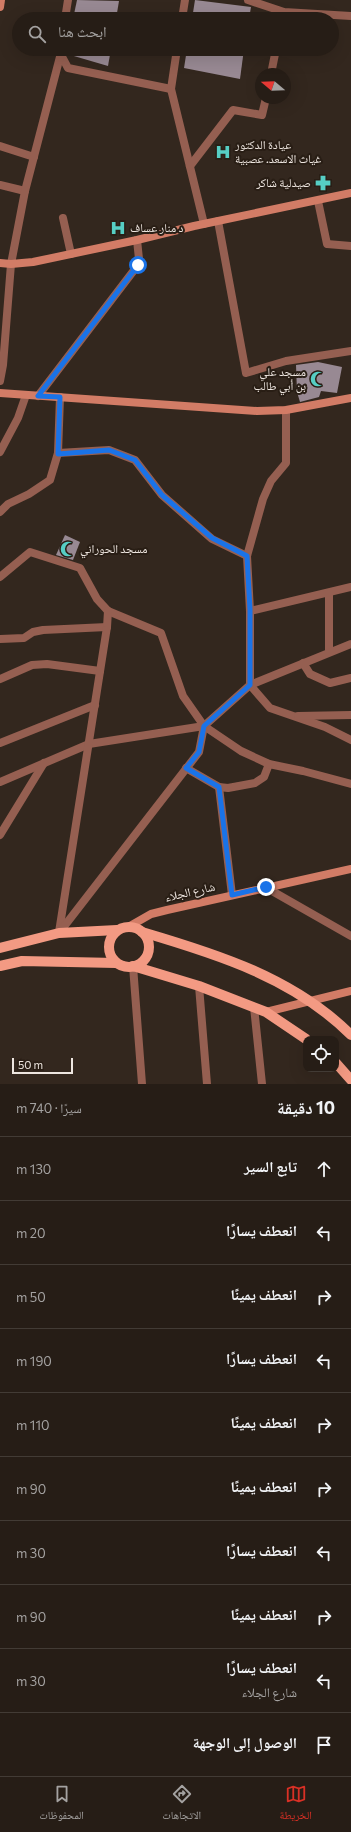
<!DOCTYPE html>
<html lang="ar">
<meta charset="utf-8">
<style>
:root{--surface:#261d16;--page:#322a23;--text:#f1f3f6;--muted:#a4a2a1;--line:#423b35;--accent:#d93025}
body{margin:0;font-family:Commissioner,"Noto Naskh Arabic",sans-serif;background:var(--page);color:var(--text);direction:rtl}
.controls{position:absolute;right:12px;bottom:12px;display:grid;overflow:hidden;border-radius:8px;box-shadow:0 4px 16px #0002}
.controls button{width:36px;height:36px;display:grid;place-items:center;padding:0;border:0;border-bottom:1px solid var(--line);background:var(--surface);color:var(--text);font:20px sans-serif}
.compass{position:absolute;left:255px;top:68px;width:36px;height:36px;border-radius:50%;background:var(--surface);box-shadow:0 4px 16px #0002;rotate:289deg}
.scale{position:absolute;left:12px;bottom:10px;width:61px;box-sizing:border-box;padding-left:4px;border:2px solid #eee6e0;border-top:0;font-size:11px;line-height:14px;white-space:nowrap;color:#eee6e0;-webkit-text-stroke:3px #291e15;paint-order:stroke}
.stop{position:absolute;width:12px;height:12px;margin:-9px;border:3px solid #1a73e8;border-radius:50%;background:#fff}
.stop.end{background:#1a73e8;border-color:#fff;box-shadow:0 1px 4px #0008}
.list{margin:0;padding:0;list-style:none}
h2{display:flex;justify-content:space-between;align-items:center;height:52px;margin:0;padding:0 16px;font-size:17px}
h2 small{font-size:13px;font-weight:400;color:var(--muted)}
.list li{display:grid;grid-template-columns:26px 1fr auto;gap:12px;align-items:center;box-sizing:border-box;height:64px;padding:0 16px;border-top:1px solid var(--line)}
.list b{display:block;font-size:15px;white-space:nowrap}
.list p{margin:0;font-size:13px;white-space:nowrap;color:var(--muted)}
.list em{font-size:13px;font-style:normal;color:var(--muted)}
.icon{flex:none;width:22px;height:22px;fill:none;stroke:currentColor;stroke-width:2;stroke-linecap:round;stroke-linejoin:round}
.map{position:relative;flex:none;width:351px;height:1084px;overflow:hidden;direction:ltr}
.search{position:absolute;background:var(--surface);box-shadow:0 4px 16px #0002;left:12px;right:12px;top:12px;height:44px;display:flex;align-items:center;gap:10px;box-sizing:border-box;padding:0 14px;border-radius:22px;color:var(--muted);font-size:15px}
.sheet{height:692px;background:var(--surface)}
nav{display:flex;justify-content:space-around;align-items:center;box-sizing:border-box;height:56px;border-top:1px solid var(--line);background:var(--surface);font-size:11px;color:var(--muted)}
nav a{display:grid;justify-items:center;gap:2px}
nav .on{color:var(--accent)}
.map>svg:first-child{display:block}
</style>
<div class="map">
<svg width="351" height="1084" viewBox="0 0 351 1084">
<rect width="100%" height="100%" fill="#33271e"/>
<!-- building -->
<g fill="#988993">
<polygon points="77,0 119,1 116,19 73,19"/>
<polygon points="195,0 251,7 249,19 192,19"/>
<polygon points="67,49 111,49 108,66 67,54"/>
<polygon points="187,49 244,49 240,79 184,68"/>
<polygon points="318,362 342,367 337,393 321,391 319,397 300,402 297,392 296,365"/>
<polygon points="65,535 80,542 73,560 56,555"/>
</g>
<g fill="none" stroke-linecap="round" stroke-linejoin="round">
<!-- street -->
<g stroke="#955f51" stroke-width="8">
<polyline points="248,0 284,12 351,16"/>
<polyline points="65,19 68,0"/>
<polyline points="182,19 185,0"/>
<polyline points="177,49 171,89 204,224"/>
<polyline points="61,55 68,68 171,89"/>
<polyline points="271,74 276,49"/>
<polyline points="0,146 34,157"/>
<polyline points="190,166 233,110 262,115 266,98"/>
<polyline points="0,185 25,191"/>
<polyline points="318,201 327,244 351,246"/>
<polyline points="63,218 71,254"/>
<polyline points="218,221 246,373 286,361 351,351"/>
<polyline points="0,381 3,365 11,264 25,191 62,49"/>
<polyline points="38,396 138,265 139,259 137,240"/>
<polyline points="286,410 286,463 271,481 263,499 247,556 250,611 250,685 270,708 325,727 351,740"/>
<polyline points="0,452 18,418 26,395"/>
<polyline points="58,453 109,450 135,460 162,495 212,539 247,556"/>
<polyline points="0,512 8,504 29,494 50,480 58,453 60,397"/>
<polyline points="0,577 30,552 80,568 97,599 108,611 161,633 183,696 204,726"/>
<polyline points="250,611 351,587"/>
<polyline points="0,639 24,638 33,632 43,630 107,627"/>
<polyline points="329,651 329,593"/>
<polyline points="303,663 310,674 330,683 351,678"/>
<polyline points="0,679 32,665 47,664 100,671"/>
<polyline points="298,716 351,715"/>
<polyline points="0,743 95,705"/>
<polyline points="186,768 219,787 228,788 255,783 264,777 269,764"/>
<polyline points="0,782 89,744 204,726 241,751 269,764 303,771 351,784"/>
<polyline points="219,787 232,895"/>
<polyline points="0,835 44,763"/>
<polyline points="265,887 351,936"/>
<polyline points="59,932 107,627 108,611"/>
<polyline points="59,933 199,752 204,726 250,685 351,644"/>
<polyline points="133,966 142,1084"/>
<polyline points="199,986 207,1084"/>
<polyline points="254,1007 262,1084"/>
</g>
<!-- secondary -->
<g stroke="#d27c66" stroke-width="8">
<polyline points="0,7 1,0"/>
<polyline points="0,263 11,264 33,262 137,240 194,226 351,193"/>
<polyline points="0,393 257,411 286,410 351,398"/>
<polyline points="130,926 151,914 167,910 351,869"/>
<polyline points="266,1012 351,991"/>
</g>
<!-- primary -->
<g stroke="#f39a83" stroke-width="10">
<circle cx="129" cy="947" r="20"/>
<path d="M142,932C217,954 294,978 351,1035"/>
<polyline points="0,948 59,933 117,930"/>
<polyline points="0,966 22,961 116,963"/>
<polyline points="133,966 199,986 266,1012 306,1039"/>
<polyline points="336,1063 351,1080"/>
</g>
</g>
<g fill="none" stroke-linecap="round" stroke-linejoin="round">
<!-- route -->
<polyline stroke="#1a73e8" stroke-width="5" points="138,265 38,396 60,397 58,454 109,450 135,460 162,495 212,538 247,556 250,610 250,685 204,726 199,752 186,768 219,787 232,895 266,887"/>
</g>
<!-- icons -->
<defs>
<symbol id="hospital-bare" viewBox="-9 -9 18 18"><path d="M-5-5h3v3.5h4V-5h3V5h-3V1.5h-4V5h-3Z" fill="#56cec4" stroke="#291e15" stroke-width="2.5" paint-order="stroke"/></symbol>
<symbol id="pharmacy-bare" viewBox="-9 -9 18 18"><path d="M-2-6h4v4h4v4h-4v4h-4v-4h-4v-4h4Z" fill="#56cec4" stroke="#291e15" stroke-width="2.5" paint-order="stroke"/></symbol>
<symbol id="mosque-bare" viewBox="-9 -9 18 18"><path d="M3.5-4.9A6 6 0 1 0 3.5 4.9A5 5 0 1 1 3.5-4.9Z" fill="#56cec4" stroke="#291e15" stroke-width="2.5" paint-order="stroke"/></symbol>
</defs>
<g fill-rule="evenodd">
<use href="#hospital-bare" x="212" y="141" width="22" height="22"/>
<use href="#pharmacy-bare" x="312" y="172" width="22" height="22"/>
<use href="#hospital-bare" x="107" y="217" width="22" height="22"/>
<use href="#mosque-bare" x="307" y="368" width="22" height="22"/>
<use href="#mosque-bare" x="57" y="538" width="22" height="22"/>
</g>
<g text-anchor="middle" stroke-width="4" stroke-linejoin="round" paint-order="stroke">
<!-- poi labels -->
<g font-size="12" fill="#eee6e0" stroke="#291e15" text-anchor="start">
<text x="235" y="149">عيادة الدكتور<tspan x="235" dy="14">غياث الاسعد. عصبية</tspan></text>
<text x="311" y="187" text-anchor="end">صيدلية شاكر</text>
<text x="130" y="232">د منار عساف</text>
<text x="306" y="376" text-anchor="end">مسجد علي<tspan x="306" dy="14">بن أبي طالب</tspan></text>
<text x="80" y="553">مسجد الحوراني</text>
</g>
<!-- street labels -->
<g font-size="12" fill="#eee6e0" stroke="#291e15">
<text transform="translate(190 892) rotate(-13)" y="4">شارع الجلاء</text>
</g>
</g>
</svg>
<div class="controls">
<button><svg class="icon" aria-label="locate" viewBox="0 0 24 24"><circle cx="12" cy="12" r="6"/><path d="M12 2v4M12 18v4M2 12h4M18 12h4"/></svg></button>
</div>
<svg class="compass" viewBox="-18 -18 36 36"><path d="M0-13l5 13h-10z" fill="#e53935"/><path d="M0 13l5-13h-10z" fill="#a4a2a1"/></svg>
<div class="scale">50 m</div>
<div class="stop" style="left:138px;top:265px"></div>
<div class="stop end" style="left:266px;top:887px"></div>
<div class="search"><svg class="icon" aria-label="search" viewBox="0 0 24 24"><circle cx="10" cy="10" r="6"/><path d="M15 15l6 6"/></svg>ابحث هنا</div>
</div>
<section class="sheet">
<h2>10 دقيقة<small>سيرًا · 740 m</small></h2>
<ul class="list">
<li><svg class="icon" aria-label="ahead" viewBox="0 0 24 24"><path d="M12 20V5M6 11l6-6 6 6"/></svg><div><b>تابع السير</b></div><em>130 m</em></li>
<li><svg class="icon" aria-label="left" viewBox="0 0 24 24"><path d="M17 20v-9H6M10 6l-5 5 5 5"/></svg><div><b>انعطف يسارًا</b></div><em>20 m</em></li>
<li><svg class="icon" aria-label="right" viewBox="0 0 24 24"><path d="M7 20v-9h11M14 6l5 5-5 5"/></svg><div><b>انعطف يمينًا</b></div><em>50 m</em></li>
<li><svg class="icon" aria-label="left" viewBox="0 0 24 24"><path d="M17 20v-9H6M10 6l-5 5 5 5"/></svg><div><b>انعطف يسارًا</b></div><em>190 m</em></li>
<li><svg class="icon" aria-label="right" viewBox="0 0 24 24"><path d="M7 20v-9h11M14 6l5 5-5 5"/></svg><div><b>انعطف يمينًا</b></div><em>110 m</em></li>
<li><svg class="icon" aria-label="right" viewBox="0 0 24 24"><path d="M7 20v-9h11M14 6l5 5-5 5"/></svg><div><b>انعطف يمينًا</b></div><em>90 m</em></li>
<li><svg class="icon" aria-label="left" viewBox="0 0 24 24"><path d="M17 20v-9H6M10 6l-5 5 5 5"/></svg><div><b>انعطف يسارًا</b></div><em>30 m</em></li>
<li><svg class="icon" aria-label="right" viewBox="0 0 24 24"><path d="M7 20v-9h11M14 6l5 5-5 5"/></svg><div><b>انعطف يمينًا</b></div><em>90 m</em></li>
<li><svg class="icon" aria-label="left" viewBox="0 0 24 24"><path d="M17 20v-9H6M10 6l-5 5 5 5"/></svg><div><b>انعطف يسارًا</b><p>شارع الجلاء</p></div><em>30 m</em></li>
<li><svg class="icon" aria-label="arrive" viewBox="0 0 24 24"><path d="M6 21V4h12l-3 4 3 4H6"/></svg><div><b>الوصول إلى الوجهة</b></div></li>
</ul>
</section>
<nav>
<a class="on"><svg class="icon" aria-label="map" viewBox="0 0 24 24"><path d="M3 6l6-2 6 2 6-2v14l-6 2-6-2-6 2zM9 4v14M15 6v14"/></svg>الخريطة</a>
<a><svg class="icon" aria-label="directions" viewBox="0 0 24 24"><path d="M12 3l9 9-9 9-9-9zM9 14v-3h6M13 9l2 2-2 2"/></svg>الاتجاهات</a>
<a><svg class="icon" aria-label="saved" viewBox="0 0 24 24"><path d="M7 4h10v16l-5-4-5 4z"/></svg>المحفوظات</a>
</nav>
